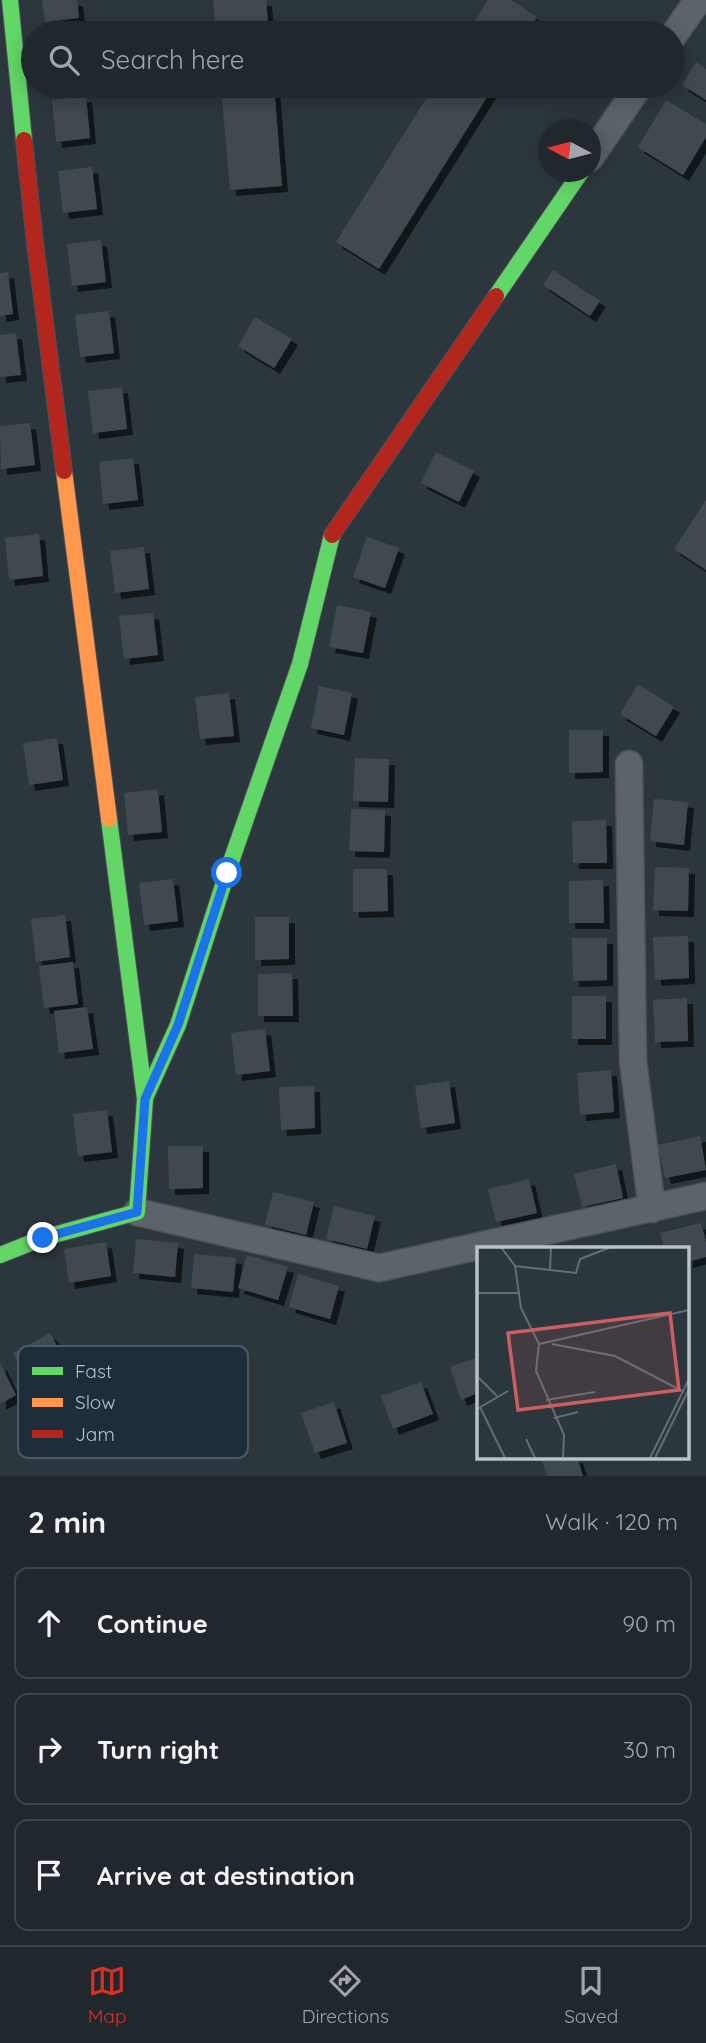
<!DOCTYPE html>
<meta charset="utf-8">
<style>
:root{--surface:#20282e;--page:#283036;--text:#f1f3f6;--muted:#a2a6aa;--line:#3d444a;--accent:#d93025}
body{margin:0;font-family:Quicksand,sans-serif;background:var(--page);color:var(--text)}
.compass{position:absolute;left:538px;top:119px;width:63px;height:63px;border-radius:50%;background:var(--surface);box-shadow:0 4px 18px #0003;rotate:277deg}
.stop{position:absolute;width:21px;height:21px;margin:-16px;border:5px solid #1a73e8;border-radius:50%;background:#fff}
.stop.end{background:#1a73e8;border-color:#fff;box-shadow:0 2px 7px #0008}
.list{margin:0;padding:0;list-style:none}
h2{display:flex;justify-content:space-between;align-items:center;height:91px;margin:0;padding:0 28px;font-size:30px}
h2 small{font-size:23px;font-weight:400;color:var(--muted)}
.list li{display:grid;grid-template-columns:46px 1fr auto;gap:21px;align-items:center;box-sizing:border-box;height:112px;margin:0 14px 14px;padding:0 14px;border:2px solid var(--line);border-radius:14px}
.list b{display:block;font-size:26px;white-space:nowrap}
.list em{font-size:23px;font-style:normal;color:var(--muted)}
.icon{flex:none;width:38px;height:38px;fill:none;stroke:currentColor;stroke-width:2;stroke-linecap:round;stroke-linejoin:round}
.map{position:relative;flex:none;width:706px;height:1476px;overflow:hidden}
.search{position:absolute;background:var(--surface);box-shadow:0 4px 18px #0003;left:21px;right:21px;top:21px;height:77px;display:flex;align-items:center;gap:18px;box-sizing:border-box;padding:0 24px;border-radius:38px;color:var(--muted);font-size:26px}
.sheet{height:469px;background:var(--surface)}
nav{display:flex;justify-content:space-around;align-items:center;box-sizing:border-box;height:98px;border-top:2px solid var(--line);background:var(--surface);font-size:19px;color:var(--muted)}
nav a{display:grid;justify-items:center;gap:4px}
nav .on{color:var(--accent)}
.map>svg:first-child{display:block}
</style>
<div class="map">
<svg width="706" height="1476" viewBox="0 0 706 1476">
<defs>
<filter id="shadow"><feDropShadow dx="6" dy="6" stdDeviation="0" flood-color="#0009"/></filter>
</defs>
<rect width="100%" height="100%" fill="#2b363d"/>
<!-- building -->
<g fill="#414a50" filter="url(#shadow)">
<polygon points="42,0 77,0 79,18 45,22"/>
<polygon points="213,0 266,0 269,33 216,33"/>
<polygon points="488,0 511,0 537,17 527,33 467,33"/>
<polygon points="696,62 706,69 706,100 682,85"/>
<polygon points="221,86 274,86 282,186 230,190"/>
<polygon points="434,86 494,86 379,269 336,242"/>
<polygon points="86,96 90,138 56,142 52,100"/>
<polygon points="666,100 706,124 706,137 683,175 638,147"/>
<polygon points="92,167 97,209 63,213 58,171"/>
<polygon points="101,240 106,282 72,286 67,244"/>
<polygon points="553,270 600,301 590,316 543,285"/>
<polygon points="8,272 13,314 0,316 0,273"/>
<polygon points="109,311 114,353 80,357 75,315"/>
<polygon points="255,317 292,339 274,368 238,346"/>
<polygon points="16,333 21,375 0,377 0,335"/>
<polygon points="122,387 127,429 93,433 88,391"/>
<polygon points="30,423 35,465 1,469 0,426"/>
<polygon points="436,452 474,471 459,502 421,483"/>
<polygon points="133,458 138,500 103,504 99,462"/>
<polygon points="706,500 706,570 674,549"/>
<polygon points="39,534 43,576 9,580 5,538"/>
<polygon points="367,537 399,548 385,588 353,577"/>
<polygon points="144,547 149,589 115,593 110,551"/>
<polygon points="337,605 371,612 363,653 329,647"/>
<polygon points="153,613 158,655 124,659 119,616"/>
<polygon points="638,684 674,707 656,736 620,714"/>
<polygon points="319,686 352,693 344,735 311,728"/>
<polygon points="229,693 234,736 200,739 195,697"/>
<polygon points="569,730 603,730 603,772 569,773"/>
<polygon points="57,738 63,780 29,785 23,743"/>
<polygon points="355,758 389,759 388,802 353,801"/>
<polygon points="158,789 162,832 128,835 124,793"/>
<polygon points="654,799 688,802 684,845 650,841"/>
<polygon points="351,809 385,810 384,852 349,851"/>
<polygon points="606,820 607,863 573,863 572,821"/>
<polygon points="655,867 689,868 688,911 653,910"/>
<polygon points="353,869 387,869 388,911 353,912"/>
<polygon points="173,879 178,921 144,925 139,883"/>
<polygon points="603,880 604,923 569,923 569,881"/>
<polygon points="65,915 70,957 36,962 31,919"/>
<polygon points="255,917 289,917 289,959 255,960"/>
<polygon points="688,936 689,978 655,980 653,937"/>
<polygon points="572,938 607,938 607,980 573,981"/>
<polygon points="73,962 78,1004 44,1008 39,966"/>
<polygon points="292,973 293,1016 258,1016 258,974"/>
<rect x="572" y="996" width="34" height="43"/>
<polygon points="687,998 688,1041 655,1042 653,1000"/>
<polygon points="87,1007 93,1049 59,1053 54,1011"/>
<polygon points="265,1029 270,1071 236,1075 231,1033"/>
<polygon points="611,1070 614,1112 580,1115 577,1073"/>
<polygon points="449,1081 455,1123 421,1128 415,1086"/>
<polygon points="314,1086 315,1128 281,1130 279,1087"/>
<polygon points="107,1110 112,1152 78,1156 73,1114"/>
<polygon points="700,1136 706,1170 665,1178 658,1145"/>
<polygon points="168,1146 203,1146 203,1188 169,1189"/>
<polygon points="616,1164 623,1198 582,1207 574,1174"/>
<polygon points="529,1179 537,1213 496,1222 488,1189"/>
<polygon points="273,1192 314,1202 306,1235 265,1225"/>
<polygon points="334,1206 375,1216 367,1249 326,1239"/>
<polygon points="701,1223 706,1242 706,1257 687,1262 687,1248 664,1248 660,1233"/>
<polygon points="136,1239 178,1243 175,1277 133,1273"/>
<polygon points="106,1242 111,1276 69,1283 64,1249"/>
<polygon points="194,1254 236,1258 233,1292 191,1288"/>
<polygon points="247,1255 288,1267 278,1300 238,1288"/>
<polygon points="298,1274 339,1286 330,1319 289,1307"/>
<polygon points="50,1333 66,1363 29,1383 13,1353"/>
<polygon points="478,1357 478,1393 461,1400 450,1367"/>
<polygon points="0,1363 16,1395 0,1404"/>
<polygon points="421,1382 433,1414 393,1429 381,1396"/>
<polygon points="334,1402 347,1443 315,1453 301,1413"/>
<polygon points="541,1457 577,1457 583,1476 547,1476"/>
</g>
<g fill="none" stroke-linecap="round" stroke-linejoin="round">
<defs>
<g id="street">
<polyline points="673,36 698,0"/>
<polyline points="590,158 639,86"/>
<polyline points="629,764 633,1061 652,1209"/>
<polyline points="137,1212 379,1268 706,1196"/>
</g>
<g id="fast">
<polyline points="10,0 24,140"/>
<polyline points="496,296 581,172"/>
<polyline points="145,1098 178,1025 227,873 300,664 332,535"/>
<polyline points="0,1255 43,1238 137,1212 145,1099 109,819"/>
</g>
<polyline id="slow" points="64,471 109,819"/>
<g id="jam">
<polyline points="24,140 35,243 64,471"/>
<polyline points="332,535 496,296"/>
</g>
</defs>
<!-- street casing -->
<use href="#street" stroke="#4a5257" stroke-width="29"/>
<!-- fast casing -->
<use href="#fast" stroke="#4a5257" stroke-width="18"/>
<!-- slow casing -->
<use href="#slow" stroke="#4a5257" stroke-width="18"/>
<!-- jam casing -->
<use href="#jam" stroke="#4a5257" stroke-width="18"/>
<!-- street -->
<use href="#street" stroke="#5c646a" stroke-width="26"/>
<!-- fast -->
<use href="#fast" stroke="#63d668" stroke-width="16"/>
<!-- slow -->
<use href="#slow" stroke="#ff974d" stroke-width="16"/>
<!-- jam -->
<use href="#jam" stroke="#b3261e" stroke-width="16"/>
</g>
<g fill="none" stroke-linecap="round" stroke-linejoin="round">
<!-- route -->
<polyline stroke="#1a73e8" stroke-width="9" points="43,1238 137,1212 145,1099 178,1025 227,873"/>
</g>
<!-- overview -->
<g transform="translate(477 1247)">
<rect width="212" height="212" fill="#2b363d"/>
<path fill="none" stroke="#636e77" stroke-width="2" d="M24,0L38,19L44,61L62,97L212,63M38,19L99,26L103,12L134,0M73,22L74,0M0,46H41M62,97L59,124L87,188L86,211M75,97L138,109L207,145M2,131L20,149M69,153L118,145M3,160L28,211M0,162L31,144M77,171L101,165M49,192L58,211M173,211L212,132M178,211L212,142"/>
<path fill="#cb5e62" fill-opacity="0.15" stroke="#cb5e62" stroke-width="3.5" d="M193,66L202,143L41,163L31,86Z"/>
<rect width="212" height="212" fill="none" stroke="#b6c3cd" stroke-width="3.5"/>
</g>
<!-- legend -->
<rect x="18" y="1346" width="230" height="112" rx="10" fill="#1d2d39" stroke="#4b5a65" stroke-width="2"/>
<rect x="32" y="1367" width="31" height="8" fill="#63d668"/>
<rect x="32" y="1398" width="31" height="9" fill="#ff974d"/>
<rect x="32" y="1430" width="31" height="8" fill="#b3261e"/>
<g font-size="19" fill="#b6c3cd">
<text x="75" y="1378">Fast</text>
<text x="75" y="1409">Slow</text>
<text x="75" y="1441">Jam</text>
</g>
</svg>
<svg class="compass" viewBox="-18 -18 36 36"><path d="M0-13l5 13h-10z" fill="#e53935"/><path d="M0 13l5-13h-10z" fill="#a2a6aa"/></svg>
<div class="stop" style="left:227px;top:873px"></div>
<div class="stop end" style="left:43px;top:1238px"></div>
<div class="search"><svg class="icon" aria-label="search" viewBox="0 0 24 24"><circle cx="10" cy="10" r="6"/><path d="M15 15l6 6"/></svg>Search here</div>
</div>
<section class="sheet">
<h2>2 min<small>Walk · 120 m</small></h2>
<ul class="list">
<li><svg class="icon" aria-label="ahead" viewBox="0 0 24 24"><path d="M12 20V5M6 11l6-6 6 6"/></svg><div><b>Continue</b></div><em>90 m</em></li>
<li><svg class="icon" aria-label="right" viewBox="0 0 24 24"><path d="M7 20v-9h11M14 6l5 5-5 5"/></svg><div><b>Turn right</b></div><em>30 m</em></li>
<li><svg class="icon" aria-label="arrive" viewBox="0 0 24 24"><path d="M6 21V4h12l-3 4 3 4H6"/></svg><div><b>Arrive at destination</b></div></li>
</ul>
</section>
<nav>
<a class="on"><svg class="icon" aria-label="map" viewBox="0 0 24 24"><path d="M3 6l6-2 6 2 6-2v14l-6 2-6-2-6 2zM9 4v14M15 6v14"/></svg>Map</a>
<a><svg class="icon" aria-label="directions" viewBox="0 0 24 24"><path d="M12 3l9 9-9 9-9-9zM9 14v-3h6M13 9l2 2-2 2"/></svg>Directions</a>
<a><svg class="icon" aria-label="saved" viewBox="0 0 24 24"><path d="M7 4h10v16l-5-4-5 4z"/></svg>Saved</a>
</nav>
